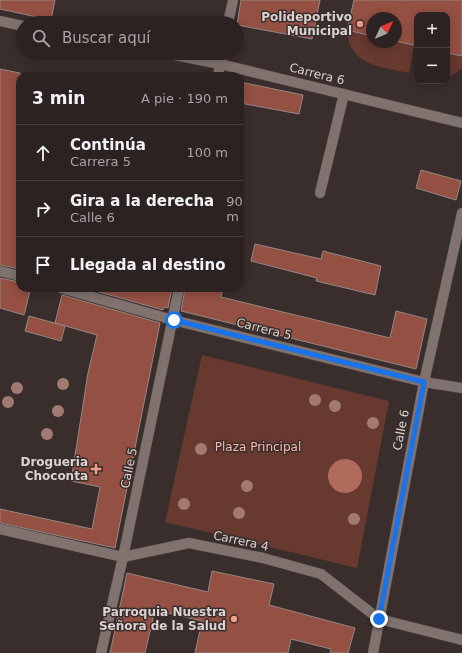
<!DOCTYPE html>
<html lang="es">
<meta charset="utf-8">
<style>
:root{--surface:#2c2221;--page:#342a2a;--text:#f1f3f6;--muted:#a6a4a5;--line:#483f3f}
body{margin:0;font-family:"DejaVu Sans",sans-serif;background:var(--page);color:var(--text)}
.controls{position:absolute;right:12px;top:12px;display:grid;overflow:hidden;border-radius:8px;box-shadow:0 2px 10px #0003}
.controls button{width:36px;height:36px;display:grid;place-items:center;padding:0;border:0;border-bottom:1px solid var(--line);background:var(--surface);color:var(--text);font:20px sans-serif}
.compass{position:absolute;left:366px;top:12px;width:36px;height:36px;border-radius:50%;background:var(--surface);box-shadow:0 2px 10px #0003;rotate:46deg}
.stop{position:absolute;width:12px;height:12px;margin:-9px;border:3px solid #1a73e8;border-radius:50%;background:#fff}
.stop.end{background:#1a73e8;border-color:#fff;box-shadow:0 1px 4px #0008}
.list{margin:0;padding:0;list-style:none}
h2{display:flex;justify-content:space-between;align-items:center;height:52px;margin:0;padding:0 16px;font-size:17px}
h2 small{font-size:13px;font-weight:400;color:var(--muted)}
.list li{display:grid;grid-template-columns:26px 1fr auto;gap:12px;align-items:center;box-sizing:border-box;height:56px;padding:0 16px;border-top:1px solid var(--line)}
.list b{display:block;font-size:15px;white-space:nowrap}
.list p{margin:0;font-size:13px;white-space:nowrap;color:var(--muted)}
.list em{font-size:13px;font-style:normal;color:var(--muted)}
.icon{flex:none;width:22px;height:22px;fill:none;stroke:currentColor;stroke-width:2;stroke-linecap:round;stroke-linejoin:round}
.map{position:relative;flex:none;width:462px;height:653px;overflow:hidden}
.search{position:absolute;background:var(--surface);box-shadow:0 2px 10px #0003;left:16px;top:16px;width:228px;height:44px;display:flex;align-items:center;gap:10px;box-sizing:border-box;padding:0 14px;border-radius:22px;color:var(--muted);font-size:15px}
.panel{position:absolute;background:var(--surface);box-shadow:0 2px 10px #0003;left:16px;top:72px;width:228px;height:220px;border-radius:12px}
.map>svg:first-child{display:block}
</style>
<div class="map">
<svg width="462" height="653" viewBox="0 0 462 653">
<rect width="100%" height="100%" fill="#3a2e2c"/>
<!-- green -->
<g fill="#67392f" fill-rule="evenodd">
<path d="M347,30L372,36V42L396,41L414,45L409,73C380,66 350,67 347,30Z"/>
<polygon points="447,53 462,56 462,68 456,73 447,77"/>
<path d="M202,355L389,401L357,568L165,522ZM337,461L353,462L360,470L330,469L333,464Z"/>
</g>
<!-- water -->
<circle fill="#b16b5c" cx="345" cy="476" r="17"/>
<!-- building -->
<g fill="#945043" stroke="#958784">
<polygon points="0,0 55,0 51,20 0,9"/>
<polygon points="241,0 320,0 312,39 237,25"/>
<polygon points="354,0 462,0 462,56 447,53 447,15 417,15 417,46 396,41 396,18 372,18 372,36 347,30"/>
<polygon points="0,69 20,73 20,269 0,265"/>
<polygon points="240,82 303,95 299,114 240,103"/>
<polygon points="421,170 461,181 456,200 416,188"/>
<polygon points="255,244 321,259 323,251 381,266 375,295 316,281 317,278 251,261"/>
<polygon points="0,278 20,282 20,288 30,291 24,315 0,308"/>
<polygon points="85,288 172,288 168,308 164,307 163,310"/>
<polygon points="185,288 223,288 221,297 390,338 396,311 427,319 416,369 181,311"/>
<polygon points="62,295 160,323 115,548 0,523 0,509 92,529 100,487 71,481 88,373 97,335 55,323"/>
<polygon points="29,316 65,326 61,341 25,331"/>
<polygon points="212,571 274,584 269,605 355,628 348,653 330,653 331,649 291,639 288,653 195,653 202,621 155,610 145,653 110,653 127,573 208,592"/>
</g>
<g fill="none" stroke-linecap="round" stroke-linejoin="round">
<defs>
<polyline id="lane" points="320,193 344,94"/>
<g id="street">
<polyline points="228,23 233,0"/>
<polyline points="218,76 222,53"/>
<polyline points="0,529 123,557 189,543 263,558 321,574 379,619 462,640"/>
<polyline points="101,653 123,557 179,288"/>
<polyline points="373,653 424,382 462,213"/>
</g>
<g id="secondary">
<polyline points="0,21 23,26"/>
<polyline points="165,53 220,64 462,123"/>
<polyline points="0,271 20,276"/>
<polyline points="61,288 173,320 424,382 462,388"/>
</g>
</defs>
<!-- lane casing -->
<use href="#lane" stroke="#554b49" stroke-width="11"/>
<!-- street casing -->
<use href="#street" stroke="#554b49" stroke-width="11"/>
<!-- secondary casing -->
<use href="#secondary" stroke="#554b49" stroke-width="11"/>
<!-- lane -->
<use href="#lane" stroke="#80726f" stroke-width="10"/>
<!-- street -->
<use href="#street" stroke="#80726f" stroke-width="10"/>
<!-- secondary -->
<use href="#secondary" stroke="#80726f" stroke-width="10"/>
</g>
<!-- trees -->
<g fill="#a17a72">
<circle cx="63" cy="384" r="6"/>
<circle cx="17" cy="388" r="6"/>
<circle cx="315" cy="400" r="6"/>
<circle cx="8" cy="402" r="6"/>
<circle cx="335" cy="406" r="6"/>
<circle cx="58" cy="411" r="6"/>
<circle cx="373" cy="423" r="6"/>
<circle cx="47" cy="434" r="6"/>
<circle cx="201" cy="449" r="6"/>
<circle cx="247" cy="486" r="6"/>
<circle cx="184" cy="504" r="6"/>
<circle cx="239" cy="513" r="6"/>
<circle cx="354" cy="519" r="6"/>
</g>
<g fill="none" stroke-linecap="round" stroke-linejoin="round">
<!-- route -->
<polyline stroke="#1a73e8" stroke-width="5" points="174,320 424,382 379,619"/>
</g>
<!-- markers -->
<g fill="#f49d8b" stroke="#3a2e2c" stroke-width="1.5">
<circle cx="360" cy="24" r="4"/>
<path d="M94 463h4v4h4v4h-4v4h-4v-4h-4v-4h4z"/>
<circle cx="234" cy="619" r="4"/>
</g>
<g text-anchor="middle" stroke-width="3" stroke-linejoin="round" paint-order="stroke">
<!-- poi labels -->
<g font-size="12" font-weight="bold" fill="#dad3d1" stroke="#3a2e2c" text-anchor="end">
<text x="352" y="21">Polideportivo<tspan x="352" dy="14">Municipal</tspan></text>
<text x="88" y="466">Drogueria<tspan x="88" dy="14">Choconta</tspan></text>
<text x="226" y="616">Parroquia Nuestra<tspan x="226" dy="14">Señora de la Salud</tspan></text>
</g>
<!-- street labels -->
<g font-size="12" fill="#dad3d1" stroke="#3a2e2c">
<text transform="translate(317 74) rotate(14)" y="4">Carrera 6</text>
<text transform="translate(264 329) rotate(14)" y="4">Carrera 5</text>
<text transform="translate(401 430) rotate(-79)" y="4">Calle 6</text>
<text transform="translate(129 468) rotate(-78)" y="4">Calle 5</text>
<text transform="translate(241 541) rotate(12)" y="4">Carrera 4</text>
</g>
<!-- park labels -->
<g font-size="12" fill="#f6b8ab" stroke="#3a2e2c">
<text x="258" y="451">Plaza Principal</text>
</g>
</g>
</svg>
<div class="controls">
<button>+</button>
<button>−</button>
</div>
<svg class="compass" viewBox="-18 -18 36 36"><path d="M0-13l5 13h-10z" fill="#e53935"/><path d="M0 13l5-13h-10z" fill="#a6a4a5"/></svg>
<div class="stop" style="left:174px;top:320px"></div>
<div class="stop end" style="left:379px;top:619px"></div>
<div class="search"><svg class="icon" aria-label="search" viewBox="0 0 24 24"><circle cx="10" cy="10" r="6"/><path d="M15 15l6 6"/></svg>Buscar aquí</div>
<section class="panel">
<h2>3 min<small>A pie · 190 m</small></h2>
<ul class="list">
<li><svg class="icon" aria-label="ahead" viewBox="0 0 24 24"><path d="M12 20V5M6 11l6-6 6 6"/></svg><div><b>Continúa</b><p>Carrera 5</p></div><em>100 m</em></li>
<li><svg class="icon" aria-label="right" viewBox="0 0 24 24"><path d="M7 20v-9h11M14 6l5 5-5 5"/></svg><div><b>Gira a la derecha</b><p>Calle 6</p></div><em>90 m</em></li>
<li><svg class="icon" aria-label="arrive" viewBox="0 0 24 24"><path d="M6 21V4h12l-3 4 3 4H6"/></svg><div><b>Llegada al destino</b></div></li>
</ul>
</section>
</div>
